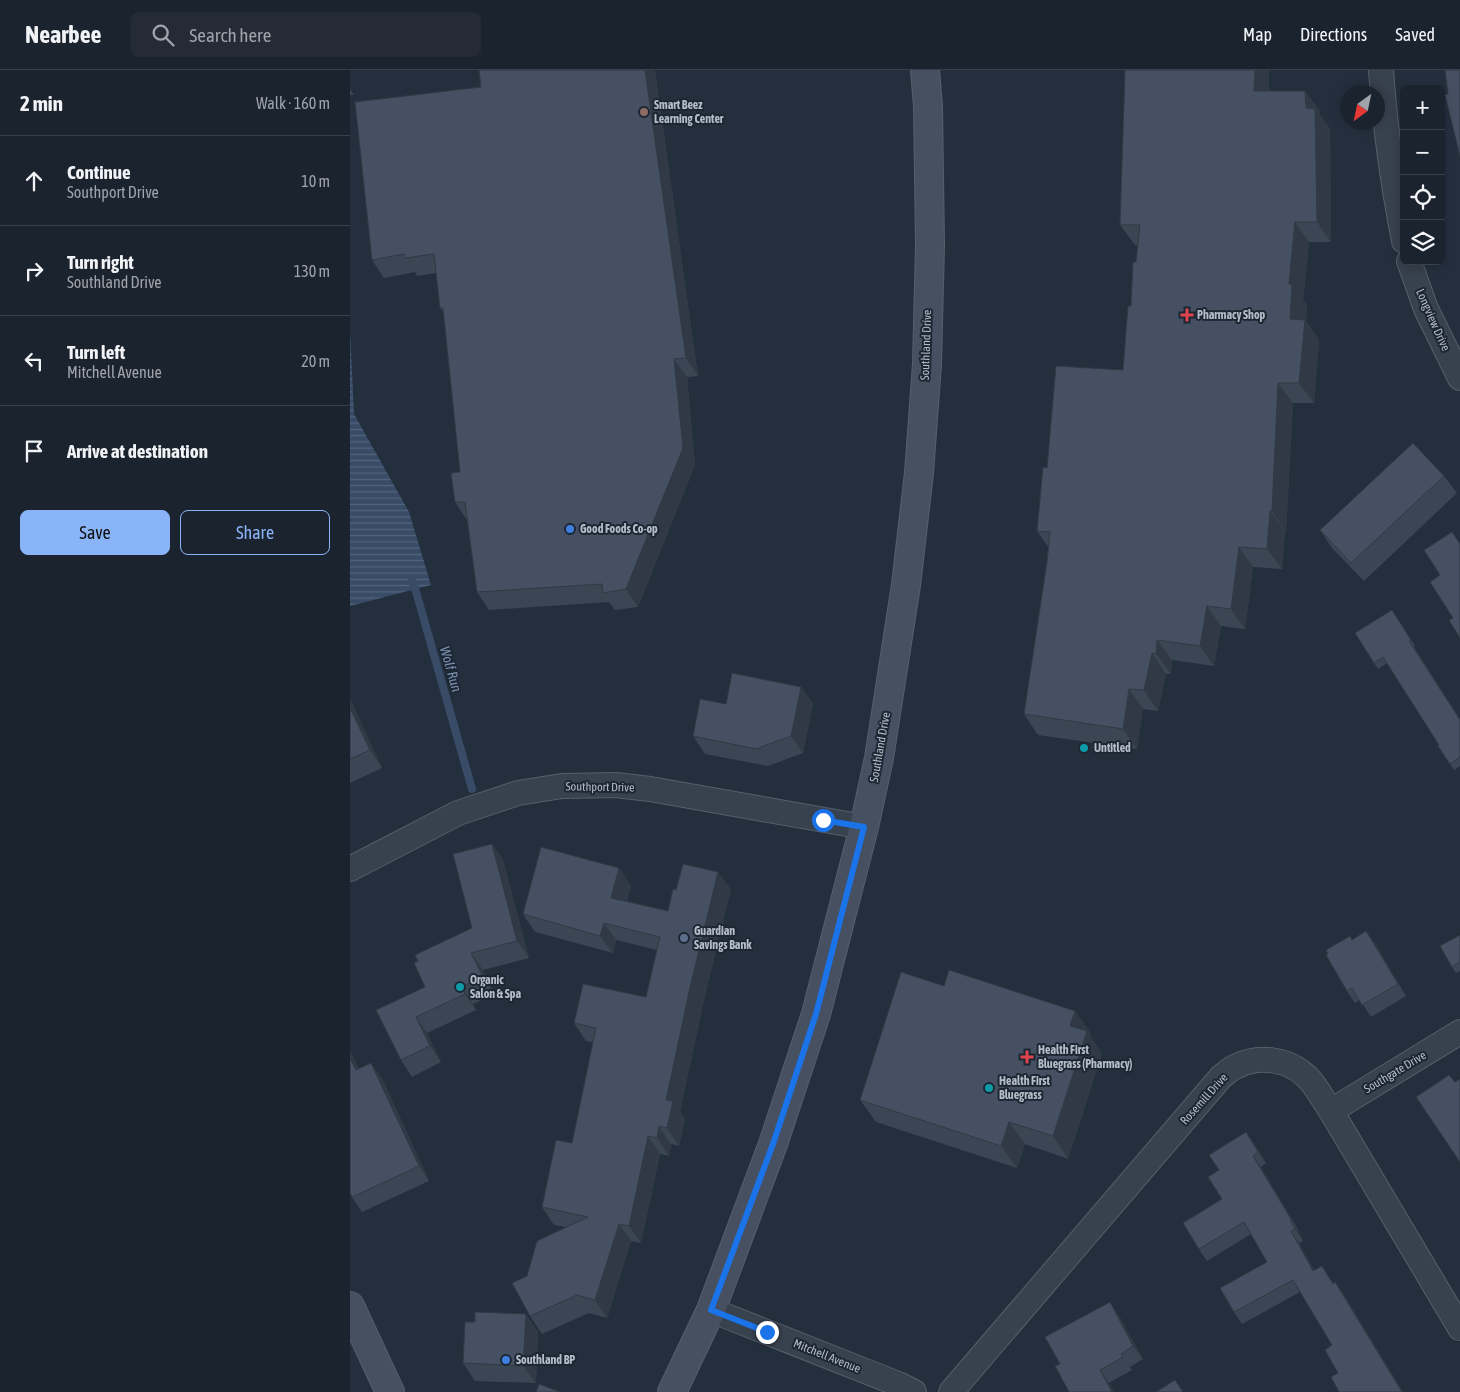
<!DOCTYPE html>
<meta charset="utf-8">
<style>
:root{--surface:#1b232e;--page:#242b36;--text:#f1f3f6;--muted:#a0a4aa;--line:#39404a;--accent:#8ab4f8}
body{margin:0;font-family:"Asap Condensed",sans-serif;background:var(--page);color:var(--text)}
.controls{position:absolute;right:15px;top:15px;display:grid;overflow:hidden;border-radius:8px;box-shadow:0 2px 12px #0003}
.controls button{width:45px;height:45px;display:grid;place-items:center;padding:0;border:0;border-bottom:1px solid var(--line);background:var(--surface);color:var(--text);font:25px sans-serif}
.compass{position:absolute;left:990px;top:15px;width:45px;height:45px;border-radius:50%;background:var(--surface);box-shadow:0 2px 12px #0003;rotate:213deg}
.stop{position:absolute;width:15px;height:15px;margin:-11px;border:4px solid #1a73e8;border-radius:50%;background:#fff}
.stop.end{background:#1a73e8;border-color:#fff;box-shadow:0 1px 5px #0008}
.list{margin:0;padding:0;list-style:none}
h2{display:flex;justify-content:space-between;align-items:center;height:65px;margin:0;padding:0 20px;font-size:21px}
h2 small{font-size:16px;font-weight:400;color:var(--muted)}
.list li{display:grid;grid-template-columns:32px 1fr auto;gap:15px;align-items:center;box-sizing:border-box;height:90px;padding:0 20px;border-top:1px solid var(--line)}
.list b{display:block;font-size:19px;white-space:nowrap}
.list p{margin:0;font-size:16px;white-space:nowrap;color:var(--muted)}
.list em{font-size:16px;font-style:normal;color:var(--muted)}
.actions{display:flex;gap:10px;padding:15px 20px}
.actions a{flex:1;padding:11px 0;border:1px solid var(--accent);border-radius:8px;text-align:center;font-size:18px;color:var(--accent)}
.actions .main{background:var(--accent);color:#111}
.icon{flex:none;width:28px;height:28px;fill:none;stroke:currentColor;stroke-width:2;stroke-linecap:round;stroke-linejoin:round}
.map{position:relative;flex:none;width:1110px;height:1322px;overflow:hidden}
header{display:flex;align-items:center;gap:30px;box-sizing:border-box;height:70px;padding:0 25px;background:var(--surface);border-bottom:1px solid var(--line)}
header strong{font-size:24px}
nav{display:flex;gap:28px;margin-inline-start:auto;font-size:18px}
.search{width:350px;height:45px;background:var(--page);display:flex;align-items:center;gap:12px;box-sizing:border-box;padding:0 18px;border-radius:8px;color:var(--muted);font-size:19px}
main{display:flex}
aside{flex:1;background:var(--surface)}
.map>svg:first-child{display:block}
</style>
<header>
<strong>Nearbee</strong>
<div class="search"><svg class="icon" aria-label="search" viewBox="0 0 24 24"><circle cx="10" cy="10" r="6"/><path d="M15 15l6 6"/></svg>Search here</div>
<nav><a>Map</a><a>Directions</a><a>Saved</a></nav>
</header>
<main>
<aside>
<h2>2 min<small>Walk · 160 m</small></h2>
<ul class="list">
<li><svg class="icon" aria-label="ahead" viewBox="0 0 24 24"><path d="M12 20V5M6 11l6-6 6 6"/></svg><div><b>Continue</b><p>Southport Drive</p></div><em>10 m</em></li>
<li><svg class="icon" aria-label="right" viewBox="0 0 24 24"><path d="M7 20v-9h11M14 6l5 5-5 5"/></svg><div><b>Turn right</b><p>Southland Drive</p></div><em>130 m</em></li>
<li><svg class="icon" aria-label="left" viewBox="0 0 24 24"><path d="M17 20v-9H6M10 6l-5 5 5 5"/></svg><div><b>Turn left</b><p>Mitchell Avenue</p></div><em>20 m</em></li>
<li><svg class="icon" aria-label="arrive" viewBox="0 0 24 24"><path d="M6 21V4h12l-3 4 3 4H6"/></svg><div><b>Arrive at destination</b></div></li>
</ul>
<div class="actions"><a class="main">Save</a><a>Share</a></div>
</aside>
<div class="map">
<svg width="1110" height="1322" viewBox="0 0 1110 1322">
<defs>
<pattern id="water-rules" width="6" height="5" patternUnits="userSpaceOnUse" patternTransform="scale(1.25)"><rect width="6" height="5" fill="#394c67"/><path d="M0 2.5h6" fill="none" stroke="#53647b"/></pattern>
</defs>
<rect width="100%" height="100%" fill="#242f3e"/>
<!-- water -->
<polygon fill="url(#water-rules)" points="0,261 4,344 59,442 81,515 0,536"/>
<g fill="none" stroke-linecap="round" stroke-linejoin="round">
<!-- stream -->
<polyline stroke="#394c67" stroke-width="8" points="62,510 67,525 122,719"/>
<defs>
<g id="street">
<path d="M1031,0C1035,58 1043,114 1054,171"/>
<polyline points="1059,191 1076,239 1110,308"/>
<polyline points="0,799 108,743 168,723 212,716 266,715 300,719 514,757"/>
<polyline points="981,1041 1110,962"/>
<polyline points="361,1240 548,1314 564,1322"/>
<path d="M601,1322L871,1007C876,1003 881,998 887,996C909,985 938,989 956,1006C966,1015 973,1030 981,1041L1110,1258"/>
</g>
<g id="secondary">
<polyline points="0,1236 40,1322"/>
<polyline points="322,1322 361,1240 423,1074 466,944 514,757 529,688 556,515 569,403 577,294 580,175 578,36 575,0"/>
</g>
</defs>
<!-- street casing -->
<use href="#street" stroke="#565f6c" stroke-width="26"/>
<!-- secondary casing -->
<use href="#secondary" stroke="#565f6c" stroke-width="30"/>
<!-- street -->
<use href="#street" stroke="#38414e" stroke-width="24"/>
<!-- secondary -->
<use href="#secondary" stroke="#465061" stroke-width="28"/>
</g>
<!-- wall -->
<g fill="#3b4654">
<polygon points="129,0 304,0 305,1 348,306 337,307 345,395 288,537 265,540 259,532 139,540 127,522 117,450 105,432 110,402 94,243 90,238 86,203 67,206 65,202 34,208 22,190 131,17"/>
<polygon points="0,19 4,25 0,25"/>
<polygon points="919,21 955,21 970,41 970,45 980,59 981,172 959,172 953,230 957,235 956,251 969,270 964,333 943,333 936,462 935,461 932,499 903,497 895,559 871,556 864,596 822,590 821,604 816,604 808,641 793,639 787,679 688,665 674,644 697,492 699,478 687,461 697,398 773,300 788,175 785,175 770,155"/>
<polygon points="1094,406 1107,423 1014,511 982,478 970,460"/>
<polygon points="1046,546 1065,576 1064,577 1110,649 1110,696 1104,700 1088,676 1089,675 1037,593 1028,599 1024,593"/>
<polygon points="451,617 463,634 453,683 418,696 355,684 343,666 376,634"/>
<polygon points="0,629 32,698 0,713"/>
<polygon points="142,774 153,790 179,888 133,900 144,924 123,934 126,940 77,963 91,992 62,1007 51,990 75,917 68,891 122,858"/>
<polygon points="269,798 281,816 277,831 318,841 326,820 381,819 354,930 330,1041 335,1049 329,1076 321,1074 319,1086 310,1084 291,1173 281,1171 257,1248 239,1243 192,1264 180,1246 177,1206 216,1157 204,1155 192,1137 222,1073 243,972 236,971 224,953 296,927 307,880 266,870 263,883 185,862 173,844"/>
<polygon points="1110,865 1110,901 1106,903 1102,897"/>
<polygon points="1000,866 1002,870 1025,873 1056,926 1021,947 1010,930 1005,933 997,921"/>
<polygon points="594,916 725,941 741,964 740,966 752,984 718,1089 675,1074 667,1098 526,1052 510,1030"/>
<polygon points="0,981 9,999 32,1008 79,1111 12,1142 2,1127 0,1123"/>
<polygon points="904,1073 916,1093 911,1097 949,1161 948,1161 953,1171 949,1173 964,1200 972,1196 983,1213 985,1212 993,1223 1053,1322 989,1322 988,1303 982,1275 950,1222 892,1254 884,1242 917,1192 901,1164 857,1191 849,1179 872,1129 869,1100"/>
<polygon points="769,1246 793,1289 780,1297 782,1300 759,1313 764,1322 719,1322 710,1294"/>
<polygon points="125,1252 188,1261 186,1313 125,1311 113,1293"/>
</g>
<!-- shaded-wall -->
<g fill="#303945">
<polygon points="295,0 304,0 305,1 348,306 336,288"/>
<polygon points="905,0 919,0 919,41 904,21"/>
<polygon points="955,21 970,41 970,45 980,59 981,172 967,152 956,38"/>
<polygon points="945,152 959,172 953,230 957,235 956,251 969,270 964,333 949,313 940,249 939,214"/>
<polygon points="324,289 337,307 345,395 288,537 276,519"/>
<polygon points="928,313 943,333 936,462 922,441"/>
<polygon points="920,441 935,461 932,499 917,479"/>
<polygon points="889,477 903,497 895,559 881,539"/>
<polygon points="857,536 871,556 864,596 850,576"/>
<polygon points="807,570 822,590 821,604 806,584"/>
<polygon points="802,583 816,604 808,641 794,620"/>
<polygon points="451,617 463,634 453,683 441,666"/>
<polygon points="779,619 793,639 787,679 773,659"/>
<polygon points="0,629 32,698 20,680 0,638"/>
<polygon points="142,774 153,790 179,888 167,871"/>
<polygon points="269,798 281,816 273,845 261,828"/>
<polygon points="368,802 381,819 354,930 330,1041 335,1049 329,1076 317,1058 316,1030 341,913"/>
<polygon points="254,853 266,870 263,883 250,866"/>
<polygon points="1016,861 1025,873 1056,926 1048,914"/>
<polygon points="121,883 133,900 144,924 133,907"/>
<polygon points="112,917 123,934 126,940 115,924"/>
<polygon points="725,941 741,964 740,966 752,984 718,1089 703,1066 720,956"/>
<polygon points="66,947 77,963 91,992 80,976"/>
<polygon points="0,981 16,1015 6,1000 0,988"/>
<polygon points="21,993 32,1008 79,1111 69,1096"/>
<polygon points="659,1052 675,1074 667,1098 651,1076"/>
<polygon points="309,1056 321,1074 319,1086 307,1068"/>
<polygon points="896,1062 904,1073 916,1093 908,1082"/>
<polygon points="298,1066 310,1084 291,1173 279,1156"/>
<polygon points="903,1086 911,1097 949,1161 941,1149"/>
<polygon points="940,1150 948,1161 953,1171 945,1159"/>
<polygon points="269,1154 281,1171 257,1248 245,1230"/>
<polygon points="941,1161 949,1173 971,1213 963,1201"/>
<polygon points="985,1212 993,1223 1053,1322 1052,1322"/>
<polygon points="760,1232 769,1246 793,1289 783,1276"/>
<polygon points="176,1244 188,1261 186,1313 173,1296"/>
<polygon points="750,1300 759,1313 764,1322 762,1322"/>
</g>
<!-- building -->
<g fill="#455162" stroke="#303945">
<polygon points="129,0 295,0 336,288 324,289 333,378 276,519 253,523 252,514 127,522 115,432 105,432 101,403 110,402 93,238 90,238 84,184 55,188 54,184 22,190 5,32 131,17"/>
<polygon points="775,0 905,0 904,21 955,21 956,38 965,39 967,152 945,152 939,214 942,215 940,249 955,250 949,313 928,313 922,441 920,441 917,479 889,477 881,539 857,536 850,576 807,570 806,584 802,583 794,620 779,619 773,659 674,644 697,492 700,462 687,461 693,397 697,398 706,296 773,300 778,236 781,236 783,192 786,192 790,155 770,155"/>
<polygon points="1095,0 1110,0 1110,86 1095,25 1098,24"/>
<polygon points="1063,373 1094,406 1001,493 970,460"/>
<polygon points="1102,462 1110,474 1110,568 1099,550 1103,548 1080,512 1090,505 1074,480"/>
<polygon points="1042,540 1061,570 1059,571 1110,650 1110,687 1100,694 1088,676 1089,675 1033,587 1024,593 1005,563"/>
<polygon points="382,603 451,617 441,666 406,679 343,666 350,629 376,634"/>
<polygon points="0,638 20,680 0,689"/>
<polygon points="142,774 167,871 121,883 133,907 112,917 115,924 66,947 80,976 51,990 26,940 75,917 64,893 68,891 65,885 122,858 103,784"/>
<polygon points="191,777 269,798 261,828 318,841 323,819 326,820 333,794 368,802 341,913 316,1030 323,1031 317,1058 309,1056 307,1068 298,1066 279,1156 269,1154 245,1230 227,1225 180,1246 162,1213 177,1206 187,1171 238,1147 192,1137 206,1070 222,1073 246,958 224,953 233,914 296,927 310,867 254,853 250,866 173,844"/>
<polygon points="1016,861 1048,914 1012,935 1002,918 997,921 976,885 978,884 976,880 1000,866 1002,870"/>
<polygon points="1110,865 1110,892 1102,897 1090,876"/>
<polygon points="599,900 725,941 720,956 737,961 703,1066 659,1052 651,1076 510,1030 551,902 594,916"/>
<polygon points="0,988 6,1000 21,993 69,1096 2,1127 0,1123"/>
<polygon points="1099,1005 1105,1012 1110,1009 1110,1092 1066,1027"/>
<polygon points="896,1062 908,1082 903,1086 941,1149 940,1150 945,1159 941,1161 963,1201 972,1196 983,1214 985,1212 1052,1322 989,1322 981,1307 988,1303 975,1280 982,1275 943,1210 884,1242 870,1218 917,1192 894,1152 849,1179 833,1153 872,1129 858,1107 869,1100 859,1085"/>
<polygon points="760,1232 783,1276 771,1284 773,1287 750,1300 762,1322 719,1322 705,1296 710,1294 695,1267"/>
<polygon points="125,1242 176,1244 173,1296 113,1293 115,1252 125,1252"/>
<polygon points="825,1310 833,1322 806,1322"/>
<polygon points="189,1314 210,1322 186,1322"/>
</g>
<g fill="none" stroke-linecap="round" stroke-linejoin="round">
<!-- route -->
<polyline stroke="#1a73e8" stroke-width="6" points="417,1262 361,1240 423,1074 466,944 514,757 473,750"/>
</g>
<!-- markers -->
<circle fill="#8d6e63" stroke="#1d2633" stroke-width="2" cx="294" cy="42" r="5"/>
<g fill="#e0444e" stroke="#1d2633" stroke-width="2">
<path d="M834.5 237.5h5v5h5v5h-5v5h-5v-5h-5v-5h5z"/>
<path d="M674.5 979.5h5v5h5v5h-5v5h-5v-5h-5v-5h5z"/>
</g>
<g fill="#3f7fe0" stroke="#1d2633" stroke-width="2">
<circle cx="220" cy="459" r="5"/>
<circle cx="156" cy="1290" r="5"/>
</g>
<g fill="#0f9aa8" stroke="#1d2633" stroke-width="2">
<circle cx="734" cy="678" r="5"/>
<circle cx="110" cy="917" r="5"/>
<circle cx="639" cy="1018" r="5"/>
</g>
<circle fill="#5c6f8a" stroke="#1d2633" stroke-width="2" cx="334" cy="868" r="5"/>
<g text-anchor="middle" stroke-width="4" stroke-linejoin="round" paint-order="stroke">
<!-- poi labels -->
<g font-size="12" font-weight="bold" fill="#b4bcc9" stroke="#1d2633" text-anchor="start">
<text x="304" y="39">Smart Beez<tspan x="304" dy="14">Learning Center</tspan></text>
<text x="847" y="249">Pharmacy Shop</text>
<text x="230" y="463">Good Foods Co-op</text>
<text x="744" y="682">Untitled</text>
<text x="344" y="865">Guardian<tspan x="344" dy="14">Savings Bank</tspan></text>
<text x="120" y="914">Organic<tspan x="120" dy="14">Salon &amp; Spa</tspan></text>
<text x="688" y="984">Health First<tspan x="688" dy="14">Bluegrass (Pharmacy)</tspan></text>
<text x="649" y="1015">Health First<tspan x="649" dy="14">Bluegrass</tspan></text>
<text x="166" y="1294">Southland BP</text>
</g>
<!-- street labels -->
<g font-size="12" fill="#b4bcc9" stroke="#1d2633">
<text transform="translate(1083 250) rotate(66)" y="4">Longview Drive</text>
<text transform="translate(576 275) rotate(-88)" y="4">Southland Drive</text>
<text transform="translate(530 677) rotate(-80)" y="4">Southland Drive</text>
<text transform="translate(250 717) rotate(1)" y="4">Southport Drive</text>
<text transform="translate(1045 1002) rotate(-31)" y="4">Southgate Drive</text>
<text transform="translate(854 1029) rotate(-48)" y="4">Rosemill Drive</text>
<text transform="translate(477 1286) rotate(22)" y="4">Mitchell Avenue</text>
</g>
<!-- water labels -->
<g font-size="14" font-style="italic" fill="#7c92b1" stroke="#1d2633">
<text transform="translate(101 599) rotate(74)" y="5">Wolf Run</text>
</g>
</g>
</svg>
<div class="controls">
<button>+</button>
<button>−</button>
<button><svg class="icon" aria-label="locate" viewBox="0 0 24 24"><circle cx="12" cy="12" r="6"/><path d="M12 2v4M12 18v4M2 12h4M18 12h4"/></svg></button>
<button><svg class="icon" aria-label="layers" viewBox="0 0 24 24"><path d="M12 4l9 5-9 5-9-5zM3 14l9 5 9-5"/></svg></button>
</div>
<svg class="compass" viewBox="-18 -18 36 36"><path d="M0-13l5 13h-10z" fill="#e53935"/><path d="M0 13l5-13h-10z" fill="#a0a4aa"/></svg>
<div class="stop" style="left:473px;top:750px"></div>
<div class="stop end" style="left:417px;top:1262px"></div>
</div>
</main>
